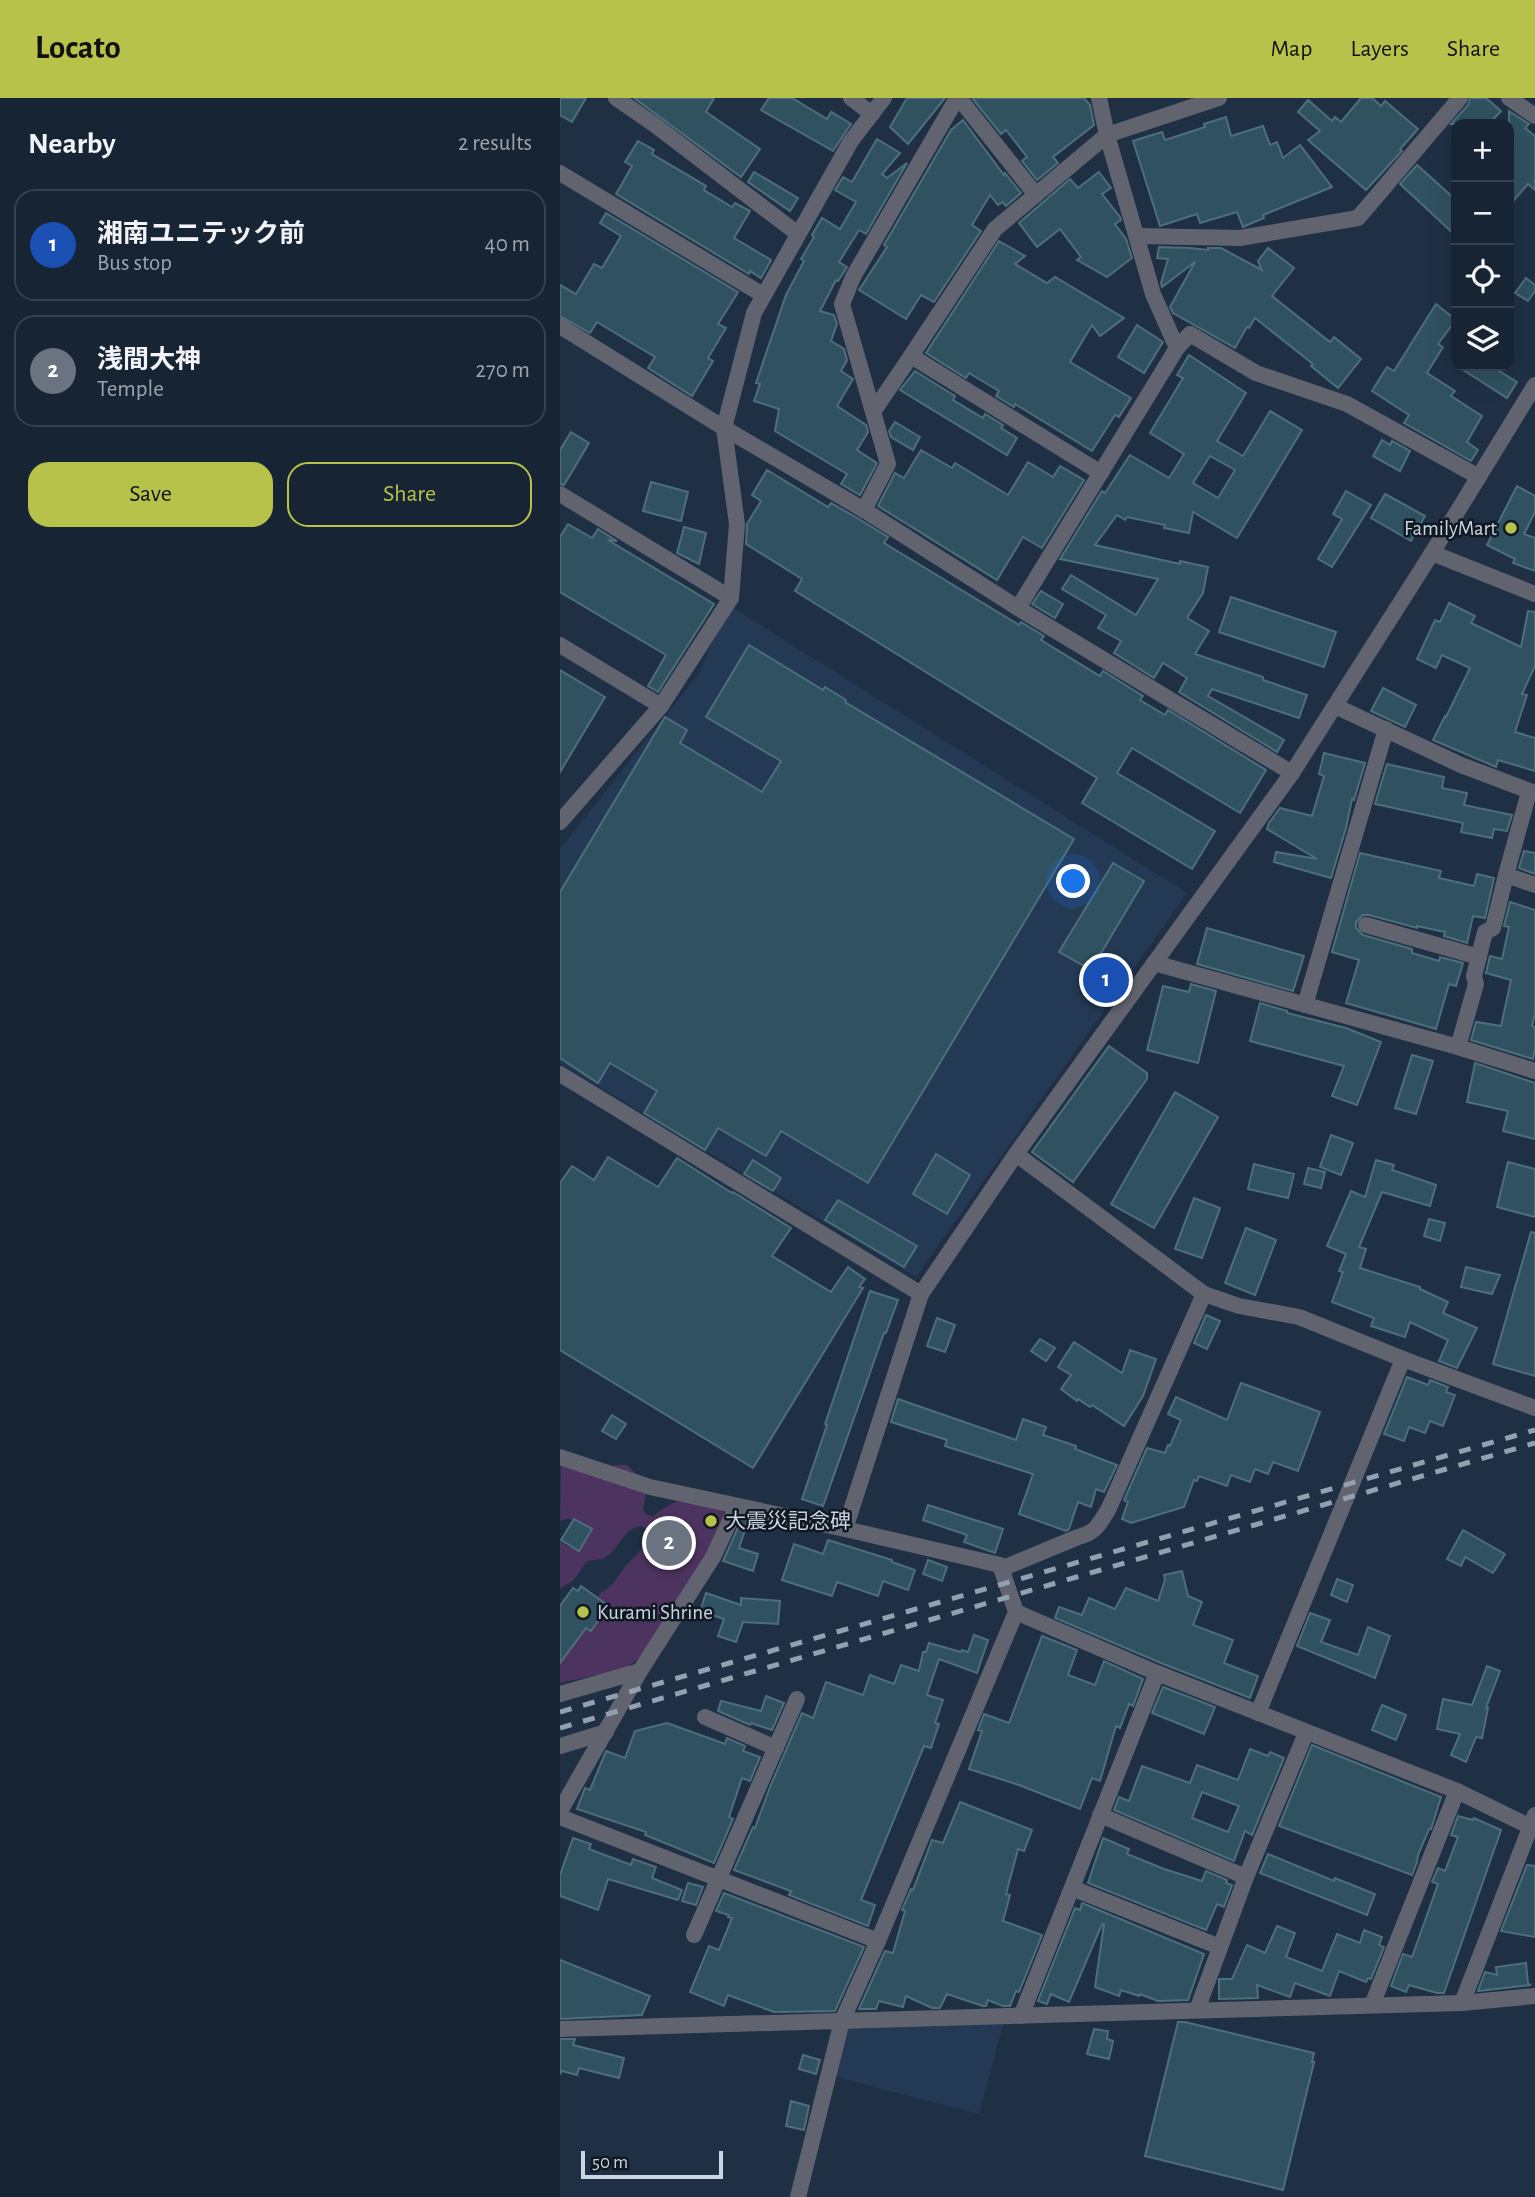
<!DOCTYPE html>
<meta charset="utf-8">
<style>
:root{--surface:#172434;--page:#243040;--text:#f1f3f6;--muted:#9ea4ac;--line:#36414f;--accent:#b6c249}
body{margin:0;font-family:"Alegreya Sans","Noto Sans JP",sans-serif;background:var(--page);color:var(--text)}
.controls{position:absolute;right:21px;top:21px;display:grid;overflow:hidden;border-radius:14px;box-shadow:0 7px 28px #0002}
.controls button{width:63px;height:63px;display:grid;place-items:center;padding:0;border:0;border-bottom:2px solid var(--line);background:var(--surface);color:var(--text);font:35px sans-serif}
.scale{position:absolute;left:21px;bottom:18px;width:142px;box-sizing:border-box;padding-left:7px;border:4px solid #cad5e2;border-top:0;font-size:19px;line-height:24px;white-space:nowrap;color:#cad5e2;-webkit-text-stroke:5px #101821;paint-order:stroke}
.you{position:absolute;left:514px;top:784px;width:24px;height:24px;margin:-18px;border:5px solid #fff;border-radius:50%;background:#1a73e8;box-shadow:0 0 0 10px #1a73e833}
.badge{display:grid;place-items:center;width:46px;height:46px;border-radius:50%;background:var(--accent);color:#fff;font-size:23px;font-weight:700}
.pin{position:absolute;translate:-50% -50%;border:4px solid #fff;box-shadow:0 2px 7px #0006}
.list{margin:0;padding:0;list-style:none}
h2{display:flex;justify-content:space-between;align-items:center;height:91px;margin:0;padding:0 28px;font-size:30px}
h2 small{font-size:23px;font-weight:400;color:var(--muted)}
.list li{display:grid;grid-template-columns:46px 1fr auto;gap:21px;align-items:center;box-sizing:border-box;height:112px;margin:0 14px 14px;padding:0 14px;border:2px solid var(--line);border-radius:21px}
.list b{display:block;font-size:26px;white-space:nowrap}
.list p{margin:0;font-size:23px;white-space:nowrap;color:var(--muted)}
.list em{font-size:23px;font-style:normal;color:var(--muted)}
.actions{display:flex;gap:14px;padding:21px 28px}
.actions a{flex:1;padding:16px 0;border:2px solid var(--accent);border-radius:21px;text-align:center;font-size:24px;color:var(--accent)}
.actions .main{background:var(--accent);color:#111}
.icon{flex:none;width:38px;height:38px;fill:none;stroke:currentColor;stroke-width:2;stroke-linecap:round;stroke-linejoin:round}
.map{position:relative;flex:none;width:975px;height:2099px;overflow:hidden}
header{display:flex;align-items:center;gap:42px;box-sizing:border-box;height:98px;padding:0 35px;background:var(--accent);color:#111}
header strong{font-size:33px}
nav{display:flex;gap:38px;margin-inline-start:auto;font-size:24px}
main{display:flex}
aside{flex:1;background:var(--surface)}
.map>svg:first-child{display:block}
</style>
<header>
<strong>Locato</strong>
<nav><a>Map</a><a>Layers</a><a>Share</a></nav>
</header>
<main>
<aside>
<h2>Nearby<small>2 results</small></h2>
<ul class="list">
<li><span class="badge" style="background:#1a4fb4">1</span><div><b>湘南ユニテック前</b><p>Bus stop</p></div><em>40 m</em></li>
<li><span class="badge" style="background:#6b7280">2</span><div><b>浅間大神</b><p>Temple</p></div><em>270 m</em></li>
</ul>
<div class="actions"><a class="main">Save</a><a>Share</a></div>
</aside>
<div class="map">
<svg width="975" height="2099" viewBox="0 0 975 2099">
<rect width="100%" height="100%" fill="#1f3045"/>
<!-- built -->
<g fill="#233954">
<polygon points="167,506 627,795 356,1179 0,965 0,751 139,575"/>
<polygon points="444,1924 419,2016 276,1979 287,1930"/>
</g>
<!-- green -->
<path fill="#4d3460" d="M1,1366L47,1370L56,1367H67C88,1388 88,1382 83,1412L87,1417L93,1418C125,1395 128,1400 163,1412L167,1421L83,1558L64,1571L0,1585V1555L41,1494C53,1490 57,1478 65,1469C75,1458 84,1451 90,1436L84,1429C63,1426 61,1451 44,1460C40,1462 32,1462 27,1463L13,1483L0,1490V1443L8,1449L12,1448L15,1425L9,1420L0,1423Z"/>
<!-- building -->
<g fill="#30515f" stroke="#4d6f7d" stroke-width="2" fill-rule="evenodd">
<polygon points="0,0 26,0 12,24 0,17"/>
<polygon points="74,0 154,0 146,14 200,51 181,79"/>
<polygon points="209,0 232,0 267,21 271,14 291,26 273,53 201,12"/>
<polygon points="347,0 385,0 348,46 330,29"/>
<polygon points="412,0 524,0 530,7 534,27 493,59 498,65 477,82 462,63 467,59 446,32 441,36"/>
<polygon points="801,0 812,0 821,8 825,3 858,31 840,51 842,53 806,92 748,42 760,33 738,14 748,2 772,23 775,19 781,24"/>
<polygon points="910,0 926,0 941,13 929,26 891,26 908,7"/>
<polygon points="949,13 969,26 965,30 975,38 975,92 968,86 949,108"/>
<polygon points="666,19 671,38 703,28 710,47 717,44 723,60 740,47 772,89 703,117 704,120 685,128 683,129 677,114 640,125 637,116 600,128 573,43 602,34 605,42 645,29 644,26"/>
<polygon points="403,22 444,77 445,75 461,95 446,108 443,104 438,107 430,97 412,127 421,133 374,204 361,197 346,221 299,192 327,149 324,147 391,32"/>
<polygon points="317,41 340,55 322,76 327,80 347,65 306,136 299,132 279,164 287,169 278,183 276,182 260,213 274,217 277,226 271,243 284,251 287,262 281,273 293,281 277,308 306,327 308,334 297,352 317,365 300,397 281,386 287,376 215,333 219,311 194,303 200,286 196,285 226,197 244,163 241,161 254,139 252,137 262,120 280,131 296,104 275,92 283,79 292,84"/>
<polygon points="78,43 94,52 92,56 146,88 144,92 172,109 175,105 190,113 174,140 211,162 201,180 190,173 189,176 56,96 72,68 65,64"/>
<polygon points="857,67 896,102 896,138 840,86"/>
<polygon points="194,74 238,100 230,113 188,84"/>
<polygon points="539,74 551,90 542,96 560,119 561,122 555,126 566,141 572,160 547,179 517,162 521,159 500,131 477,149 459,125 510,81 518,90"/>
<polygon points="46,115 178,194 158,226 166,230 148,260 153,263 132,298 88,270 95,259 37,224 30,235 0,218 0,187 16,196 34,166 42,170 61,138 40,125"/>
<polygon points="439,143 465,158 455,166 487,185 495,179 564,220 540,238 532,227 510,264 571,300 559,319 555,317 532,353 455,306 454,309 436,298 439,293 409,275 406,280 366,255"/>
<polygon points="599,149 630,150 648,152 648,150 661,150 702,172 698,163 708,150 734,170 712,198 770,244 774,239 801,261 778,290 751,268 753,266 695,220 689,230 687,229 675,250 613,215 610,209 635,164 602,189 601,185 608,161 597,160"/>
<polygon points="966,180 975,187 975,193 968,203 955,195"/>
<polygon points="876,206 896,222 878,246 883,249 867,275 895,293 891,298 922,318 907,344 918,352 911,363 844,325 849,317 812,293 827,269 834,273"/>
<polygon points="577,227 603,244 584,275 558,259"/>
<path d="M629,257L686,295L657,343L683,358L710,313L742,332L677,440L633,414L629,435L604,430L605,427L567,419L565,422L557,417L535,447L620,466V463L648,469L643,495L627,520L649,533L635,556L703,579V582L747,597L739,620L652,591L648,598L724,642L717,654L619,594L627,580L603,565L594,580L554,555L561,543L538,530L546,517L502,491L511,477L576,517L598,481L500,461L542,393L545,395L570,357L609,380L624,356L590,335L623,280L617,277ZM650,358L675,372L658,400L633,385Z"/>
<polygon points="897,268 931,268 957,284 947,300"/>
<polygon points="355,273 395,298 393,302 423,320 425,316 443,327 441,330 457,340 447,357 340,292"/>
<polygon points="335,324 360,339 353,352 331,339 329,333"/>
<polygon points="11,334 29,345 4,387 0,386 0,352"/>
<polygon points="822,342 830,347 832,343 850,353 840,373 813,358"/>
<polygon points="361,352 392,370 395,365 448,397 468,364 493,379 500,368 524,382 482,450 463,439 437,482 318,408 335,375 344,380"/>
<polygon points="207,372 268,409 271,405 299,421 328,439 324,445 459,527 461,524 484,538 481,542 540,578 543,573 583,598 580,602 605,617 608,612 706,672 680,715 572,650 557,675 655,733 632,771 522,705 537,680 235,493 242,481 186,446 187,426 201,403 192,397"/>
<polygon points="91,384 128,394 121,423 83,413"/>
<polygon points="957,388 975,398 975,414 964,436 975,440 975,473 953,465 955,461 927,447"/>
<polygon points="786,393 811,407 772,469 758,461 782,421 773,416"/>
<polygon points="825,396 865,418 851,443 811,420"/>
<polygon points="8,426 32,440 38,431 57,443 48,442 154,506 98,594 88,588 106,557 0,494 0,439"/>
<polygon points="124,429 146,435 139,466 117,455"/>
<polygon points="481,493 503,506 495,520 472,506"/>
<polygon points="671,499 776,534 764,569 659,534"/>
<polygon points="889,505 915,518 911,525 961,549 968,513 975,514 975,568 962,596 967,597 955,634 975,640 975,673 938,662 936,669 873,642 885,618 886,619 910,570 882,557 876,570 857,561 875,522 880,524"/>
<polygon points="189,547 263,592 265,589 286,602 285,604 514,741 308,1085 221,1033 206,1058 158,1030 145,1052 84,1015 97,993 50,965 38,985 0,960 0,794 105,619 127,632 120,645 202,694 221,663 146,619"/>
<polygon points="0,572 45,599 0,674"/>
<polygon points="823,590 856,607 845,629 811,613"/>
<polygon points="764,655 805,665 794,702 792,701 786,730 771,780 714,764 716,754 757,761 707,731 709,725 720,710 752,718 764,678 759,676"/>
<polygon points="827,666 884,679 882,690 907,695 904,707 952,717 947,733 934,731 932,740 901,734 903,725 815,706"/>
<polygon points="964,753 975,755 975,776 959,770"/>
<polygon points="800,755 881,773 879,780 914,788 917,776 934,780 925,820 913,818 907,845 884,838 885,834 857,828 857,830 809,817 803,817 796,824 796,830 803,837 852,851 852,855 879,863 880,859 903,865 896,888 889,886 876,931 786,905 799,862 772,854"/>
<polygon points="553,765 584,783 531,872 499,854"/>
<polygon points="950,804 975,812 975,916 972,928 975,929 975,950 973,961 911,942 916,924 941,928 951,882 926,875 930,858 942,861 949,829 944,828"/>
<polygon points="647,830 744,858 733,893 637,866"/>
<polygon points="631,886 656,893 638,965 587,952 603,888 629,894"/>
<polygon points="700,905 727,913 727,915 786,930 821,944 797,1007 772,998 784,968 690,943"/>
<polygon points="549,948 587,975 587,981 513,1084 472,1054"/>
<polygon points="852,957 873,963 856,1016 835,1010"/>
<polygon points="915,965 975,985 975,1041 943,1033 948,1013 907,1004"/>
<polygon points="615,994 658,1019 594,1130 551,1106"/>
<polygon points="771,1037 793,1045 781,1077 760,1069"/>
<polygon points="376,1056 410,1077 387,1116 353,1096"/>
<polygon points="48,1059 98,1089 117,1060 172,1095 173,1094 231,1130 212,1158 271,1194 288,1169 305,1181 299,1189 303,1190 193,1370 0,1252 0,1085 12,1068 34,1082"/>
<polygon points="193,1062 221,1080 213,1093 184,1076"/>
<polygon points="816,1062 834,1067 832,1072 876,1087 870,1108 822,1094 799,1149 806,1151 800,1170 860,1189 860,1191 888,1204 883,1215 917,1230 897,1270 879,1263 888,1242 850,1224 845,1239 811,1228 814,1220 772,1204 783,1174 779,1173 786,1156 767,1148 791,1093 805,1099"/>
<polygon points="948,1064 975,1071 975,1119 937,1109"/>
<polygon points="694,1066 734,1076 728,1100 688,1091"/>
<polygon points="748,1070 765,1074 761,1090 744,1086"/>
<polygon points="634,1100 660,1110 642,1160 615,1151"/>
<polygon points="278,1102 357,1148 344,1169 265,1122"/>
<polygon points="869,1121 885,1125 880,1143 864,1138"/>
<polygon points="686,1130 716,1142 695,1197 665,1185"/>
<polygon points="971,1134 975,1135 975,1278 933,1266"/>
<polygon points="906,1169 940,1177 932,1196 901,1189"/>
<polygon points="310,1193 338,1202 326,1235 324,1235 263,1408 242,1401 267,1327 265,1326"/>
<polygon points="646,1217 660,1223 647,1251 634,1245"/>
<polygon points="377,1220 395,1227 385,1254 367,1248"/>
<polygon points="480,1241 495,1250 486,1263 471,1253"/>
<polygon points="514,1244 562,1275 570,1252 596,1261 583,1298 564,1328 532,1307 530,1309 518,1301 517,1303 501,1291 511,1277 498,1269"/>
<polygon points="847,1279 868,1287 870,1282 888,1289 886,1294 895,1297 883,1328 870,1323 865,1335 849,1329 844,1343 824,1336"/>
<polygon points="681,1285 760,1314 738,1373 713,1364 708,1376 695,1371 690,1384 671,1377 667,1388 639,1378 637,1383 634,1382 624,1409 571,1425 562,1421 568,1404 564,1402 587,1350 605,1355 608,1347 610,1348 621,1322 608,1316 616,1299 667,1322"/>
<polygon points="338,1301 456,1342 463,1321 486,1329 483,1337 516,1348 515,1351 557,1367 544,1394 536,1391 531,1409 518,1404 509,1431 506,1433 459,1416 473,1376 385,1348 387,1342 331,1324"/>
<polygon points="52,1317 66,1326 56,1341 42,1333"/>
<polygon points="368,1407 443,1431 435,1455 404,1444 407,1437 363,1422"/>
<polygon points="14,1421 32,1431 19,1453 1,1442"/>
<polygon points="182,1421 188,1423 179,1450 198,1456 193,1473 163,1463"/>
<polygon points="903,1432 945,1456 933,1475 905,1459 901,1468 887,1461"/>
<polygon points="268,1442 332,1462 332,1464 355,1472 348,1492 323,1483 318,1498 277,1484 272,1498 222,1482 234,1446 263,1456"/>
<polygon points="368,1462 387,1469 382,1483 363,1476"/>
<polygon points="622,1473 628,1498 642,1504 633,1527 673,1542 664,1565 698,1578 690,1600 601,1565 495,1520 499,1509 522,1517 529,1500 555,1511 566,1490 598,1503 605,1482 604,1477"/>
<polygon points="777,1481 793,1487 787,1504 771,1497"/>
<polygon points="21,1488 46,1506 42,1511 45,1513 31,1533 26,1530 0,1565 0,1508 13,1490 18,1493"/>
<polygon points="146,1495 181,1507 181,1500 220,1503 218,1526 183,1524 176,1544 158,1538 164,1521 140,1513"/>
<polygon points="750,1515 770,1522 761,1544 798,1557 808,1529 830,1538 815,1580 737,1548"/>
<polygon points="414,1537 428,1542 417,1575 379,1561 367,1597 383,1602 375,1625 379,1626 371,1650 364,1648 301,1802 315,1807 308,1828 229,1797 231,1793 174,1772 193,1729 195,1730 210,1689 242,1615 253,1620 266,1584 303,1597 310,1577 334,1586 341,1567 359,1573 363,1554 366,1554 369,1545 401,1554 402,1552 408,1554"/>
<polygon points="482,1538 517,1552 508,1577 535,1587 544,1563 583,1581 573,1608 569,1606 560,1630 556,1628 540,1683 532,1680 520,1711 459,1687 409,1671 422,1633 418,1632 424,1616 449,1625"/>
<polygon points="927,1568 940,1573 926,1610 928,1610 922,1640 916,1639 906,1664 891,1657 900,1636 877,1631 883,1601 912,1607"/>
<polygon points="603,1589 655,1609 644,1636 592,1615"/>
<polygon points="206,1598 224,1605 212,1632 191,1625 190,1627 158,1613 161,1603 201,1613"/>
<polygon points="822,1607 846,1617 836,1642 812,1632"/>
<polygon points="107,1625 165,1646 167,1640 185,1648 183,1653 200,1659 190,1683 182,1680 169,1719 173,1721 154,1765 85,1737 86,1734 17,1711 25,1690 30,1692 46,1653 65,1660 75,1633"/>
<polygon points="752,1647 881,1699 871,1731 869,1731 858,1757 857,1764 852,1777 719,1728"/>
<path d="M690,1651L708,1658L710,1654L724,1660L692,1737L685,1733L674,1763L554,1712L559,1699L569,1703L582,1668L630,1685L637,1667L678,1682ZM642,1694L679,1708L668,1734L632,1720Z"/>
<polygon points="400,1704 472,1732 464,1753 458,1751 446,1796 450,1797 443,1823 482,1837 459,1894 456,1893 450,1908 443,1908 428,1902 426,1908 423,1908 387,1896 380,1910 372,1910 346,1898 343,1909 319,1903 316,1911 299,1911 325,1853 333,1855 345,1813 342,1812 351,1791 353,1792 372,1742 383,1745"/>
<polygon points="898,1718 913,1722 914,1720 941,1732 884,1895 877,1895 849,1887 846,1894 831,1888 843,1856 852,1859 878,1786 872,1784 878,1770 885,1773 898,1739 891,1737"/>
<polygon points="13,1740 31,1746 29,1751 71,1767 73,1761 96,1769 92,1780 122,1792 118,1802 48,1781 38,1812 0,1798 0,1777"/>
<polygon points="543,1740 569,1751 567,1756 604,1771 642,1783 646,1773 667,1782 666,1785 672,1787 664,1809 657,1806 646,1832 528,1785"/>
<polygon points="708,1756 774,1783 775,1780 815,1796 807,1817 700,1775"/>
<polygon points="967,1767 975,1768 975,1839 941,1833"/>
<polygon points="128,1785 143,1789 136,1807 122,1803"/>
<polygon points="164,1795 304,1849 275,1913 214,1914 168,1897 164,1908 130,1894 149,1848 159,1852 172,1820 168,1819 169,1817 156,1813"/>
<polygon points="522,1805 644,1856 628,1902 598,1903 580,1896 579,1898 561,1892 559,1898 535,1889 544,1826 542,1826 509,1904 491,1896 487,1906 478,1903 515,1810 520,1812"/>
<polygon points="717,1828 735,1835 726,1859 762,1873 777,1836 800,1845 804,1832 822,1839 819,1847 824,1849 811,1881 808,1880 806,1884 779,1873 770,1898 735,1885 730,1899 697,1887 698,1900 659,1901 659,1881 672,1881 687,1847 705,1855"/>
<polygon points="0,1862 90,1898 82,1917 0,1921"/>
<polygon points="966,1865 968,1886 971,1887 918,1893 925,1874 937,1877 936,1869"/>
<polygon points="618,1924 625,1924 754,1955 752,1964 754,1964 723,2092 585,2058"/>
<polygon points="534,1931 548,1933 547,1941 553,1943 549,1961 527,1956"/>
<polygon points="0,1941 15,1941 13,1947 64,1960 59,1980 19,1970 17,1977 2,1973 0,1976"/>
<polygon points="243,1957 260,1962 256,1976 239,1971"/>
<polygon points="231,2003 249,2008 244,2032 226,2028"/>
</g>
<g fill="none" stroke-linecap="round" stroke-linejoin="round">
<!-- minor -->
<g stroke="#61636f" stroke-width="16">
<polyline points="56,0 95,27 238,136"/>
<polyline points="291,0 312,16"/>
<polyline points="399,0 476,97"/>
<polyline points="539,0 547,37 435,131 351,258 541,375"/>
<polyline points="949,0 975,18"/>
<polyline points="0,75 203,197"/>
<polyline points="577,138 680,140 798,120 900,0"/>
<polyline points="0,228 164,330 304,412 458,510 732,675"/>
<polyline points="617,250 630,236 696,275 787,306 919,379"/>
<polyline points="313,314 351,258"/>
<polyline points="0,396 171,500"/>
<polyline points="304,412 328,366 282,206 293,179 397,0"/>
<polyline points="872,455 975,496"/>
<polyline points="458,510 617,250 593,196 547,37 659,0"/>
<polyline points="0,547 101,608"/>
<polyline points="775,608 901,667 975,695"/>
<polyline points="0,724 101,608 171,500 177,426 164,330 194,215 291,43 324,0"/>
<polyline points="946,777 975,787"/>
<polyline points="806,827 919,859"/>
<polyline points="594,865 898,949 975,973"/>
<polyline points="745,907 826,631"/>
<polyline points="898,949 916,886 914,878 925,834 933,830 946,777 969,694"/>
<polyline points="0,976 361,1196"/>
<polyline points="456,1056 644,1196 679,1208 739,1219 843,1261 975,1310"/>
<polyline points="0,1359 90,1389 285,1431 440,1467 456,1514 318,1843 282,1923 238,2099"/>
<polyline points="285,1431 361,1196 456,1056 732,675 872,455 975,287"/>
<path d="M441,1471L518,1439C536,1435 540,1425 549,1410L644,1196"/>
<polyline points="456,1514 597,1575 897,1693 971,1729"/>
<polyline points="0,1596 80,1573"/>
<polyline points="698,1615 843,1261"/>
<polyline points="145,1619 216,1650"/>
<polyline points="0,1648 46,1634"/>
<polyline points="0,1713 80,1573 153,1459 177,1408"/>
<polyline points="540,1717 686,1779"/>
<polyline points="0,1719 318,1843"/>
<polyline points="512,1790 660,1849"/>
<polyline points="134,1837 237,1601"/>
<polyline points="902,1905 975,1717"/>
<polyline points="812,1907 897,1693"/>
<polyline points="637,1912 686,1779 746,1635"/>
<polyline points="461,1918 597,1575"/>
<polyline points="0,1931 902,1905 975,1898"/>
</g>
<!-- rail -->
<g stroke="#93a0b0" stroke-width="5" stroke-dasharray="12 12" stroke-linecap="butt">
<polyline points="0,1614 975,1332"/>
<polyline points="0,1630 975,1345"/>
</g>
</g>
<!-- markers -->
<g fill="#b6c249" stroke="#101821" stroke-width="2.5">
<circle cx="951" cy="430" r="7"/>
<circle cx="151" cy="1423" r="7"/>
<circle cx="23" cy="1514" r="7"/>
</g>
<g text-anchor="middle" stroke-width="5" stroke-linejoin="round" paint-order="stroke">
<!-- poi labels -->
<g font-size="21" fill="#cad5e2" stroke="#101821" text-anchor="start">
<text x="937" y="437" text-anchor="end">FamilyMart</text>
<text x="165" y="1430">大震災記念碑</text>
<text x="37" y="1521">Kurami Shrine</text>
</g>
</g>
</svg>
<div class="controls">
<button>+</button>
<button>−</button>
<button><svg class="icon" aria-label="locate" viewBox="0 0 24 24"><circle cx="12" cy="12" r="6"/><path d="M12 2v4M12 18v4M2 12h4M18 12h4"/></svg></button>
<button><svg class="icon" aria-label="layers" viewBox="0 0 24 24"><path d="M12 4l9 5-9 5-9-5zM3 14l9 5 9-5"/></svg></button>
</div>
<div class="scale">50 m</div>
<div class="you"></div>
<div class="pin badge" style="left:546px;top:882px;background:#1a4fb4">1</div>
<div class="pin badge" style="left:109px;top:1445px;background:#6b7280">2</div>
</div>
</main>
